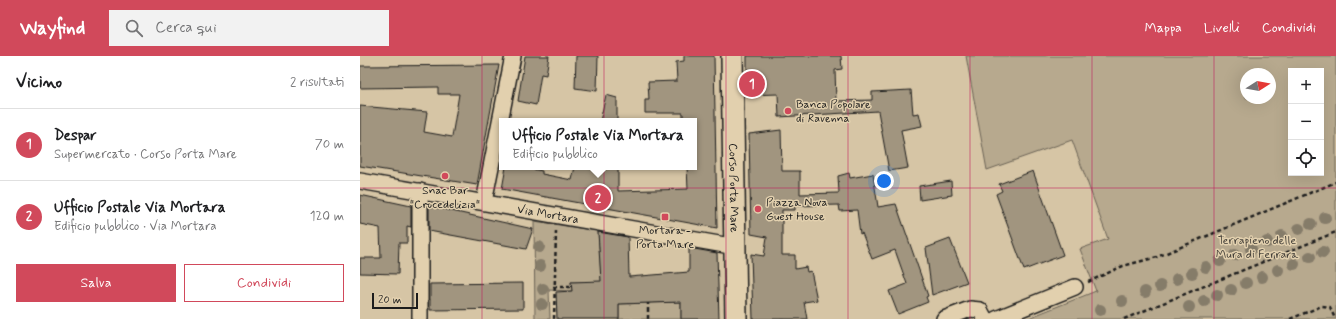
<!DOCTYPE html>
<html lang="it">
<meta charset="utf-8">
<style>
:root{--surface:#fff;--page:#f2f2f2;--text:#202124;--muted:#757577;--line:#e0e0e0;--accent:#d1495b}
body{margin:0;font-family:Mynerve,sans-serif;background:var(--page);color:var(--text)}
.controls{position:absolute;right:12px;top:12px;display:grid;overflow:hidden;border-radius:0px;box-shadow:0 4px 16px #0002}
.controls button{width:36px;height:36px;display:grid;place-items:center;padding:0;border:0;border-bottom:1px solid var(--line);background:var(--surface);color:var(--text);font:20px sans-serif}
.compass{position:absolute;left:880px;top:12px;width:36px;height:36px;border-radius:50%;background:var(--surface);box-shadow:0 4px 16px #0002;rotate:79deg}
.scale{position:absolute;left:12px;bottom:10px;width:46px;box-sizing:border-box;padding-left:4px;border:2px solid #1c1c1c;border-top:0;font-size:11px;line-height:14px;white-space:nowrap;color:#1c1c1c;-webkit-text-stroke:3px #e2d0ae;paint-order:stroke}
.you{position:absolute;left:524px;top:125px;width:14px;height:14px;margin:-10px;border:3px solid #fff;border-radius:50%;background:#1a73e8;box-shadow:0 0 0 6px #1a73e833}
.badge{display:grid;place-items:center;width:26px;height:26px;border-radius:50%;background:var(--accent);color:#fff;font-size:13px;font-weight:700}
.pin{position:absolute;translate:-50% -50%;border:2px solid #fff;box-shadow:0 1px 4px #0006}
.popup{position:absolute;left:139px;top:62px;width:198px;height:52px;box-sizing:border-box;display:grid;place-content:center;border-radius:0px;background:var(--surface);filter:drop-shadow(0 1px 3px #0005);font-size:13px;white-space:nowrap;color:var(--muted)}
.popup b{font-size:15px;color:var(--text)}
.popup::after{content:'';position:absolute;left:50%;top:100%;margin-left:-8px;border:8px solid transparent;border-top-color:var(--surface)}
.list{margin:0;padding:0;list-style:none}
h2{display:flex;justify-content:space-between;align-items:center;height:52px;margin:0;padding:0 16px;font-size:17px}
h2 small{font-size:13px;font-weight:400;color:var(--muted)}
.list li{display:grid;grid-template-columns:26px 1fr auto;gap:12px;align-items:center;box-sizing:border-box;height:72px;padding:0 16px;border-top:1px solid var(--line)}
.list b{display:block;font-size:15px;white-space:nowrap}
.list p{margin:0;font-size:13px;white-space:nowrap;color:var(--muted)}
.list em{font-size:13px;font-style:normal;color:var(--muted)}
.actions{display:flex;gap:8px;padding:12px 16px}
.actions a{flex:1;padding:9px 0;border:1px solid var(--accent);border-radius:0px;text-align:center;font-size:14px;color:var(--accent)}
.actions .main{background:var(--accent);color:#fff}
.icon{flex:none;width:22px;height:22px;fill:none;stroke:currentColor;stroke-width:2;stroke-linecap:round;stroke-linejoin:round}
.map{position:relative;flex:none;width:976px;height:263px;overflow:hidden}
header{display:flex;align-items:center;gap:24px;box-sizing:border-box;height:56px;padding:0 20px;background:var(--accent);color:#fff}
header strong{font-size:19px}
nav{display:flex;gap:22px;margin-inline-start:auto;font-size:14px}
.search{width:280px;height:36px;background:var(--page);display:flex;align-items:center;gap:10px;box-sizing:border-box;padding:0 14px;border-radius:0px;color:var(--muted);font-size:15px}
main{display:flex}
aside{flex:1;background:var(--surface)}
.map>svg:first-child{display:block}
</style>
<header>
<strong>Wayfind</strong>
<div class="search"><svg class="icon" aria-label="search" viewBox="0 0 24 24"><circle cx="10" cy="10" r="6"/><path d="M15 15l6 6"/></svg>Cerca qui</div>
<nav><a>Mappa</a><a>Livelli</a><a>Condividi</a></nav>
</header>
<main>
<aside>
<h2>Vicino<small>2 risultati</small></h2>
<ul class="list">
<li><span class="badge">1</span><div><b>Despar</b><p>Supermercato · Corso Porta Mare</p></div><em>70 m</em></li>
<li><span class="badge">2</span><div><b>Ufficio Postale Via Mortara</b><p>Edificio pubblico · Via Mortara</p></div><em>120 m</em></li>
</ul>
<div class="actions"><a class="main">Salva</a><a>Condividi</a></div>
</aside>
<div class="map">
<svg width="976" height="263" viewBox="0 0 976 263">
<rect width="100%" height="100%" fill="#d6c5a5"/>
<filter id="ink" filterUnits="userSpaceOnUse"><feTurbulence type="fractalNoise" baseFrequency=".025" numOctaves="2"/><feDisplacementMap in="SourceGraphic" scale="8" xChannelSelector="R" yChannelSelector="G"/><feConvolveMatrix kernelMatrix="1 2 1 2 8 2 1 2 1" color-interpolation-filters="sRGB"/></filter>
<g filter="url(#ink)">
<!-- green -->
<g fill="#b7a98e" stroke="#6a6255" fill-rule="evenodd">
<path d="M606,0H976V263H666L736,235L720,193L748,183L712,84L627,114ZM931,15H961V117H931ZM886,18H910V42H886Z"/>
<polygon points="174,165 238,175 242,234 225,226 211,226 212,235 189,234 190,263 175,263"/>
<polygon points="321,246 321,263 259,263 259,248"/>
</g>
<!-- building -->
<g fill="#a1957f" stroke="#1c1c1c">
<polygon points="165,0 189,0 186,19 181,18 176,49 158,45"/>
<polygon points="216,0 238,0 237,35 215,32"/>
<polygon points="324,0 354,0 357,172 142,133 146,111 162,111 182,115 182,118 212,124 215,111 258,111 258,135 328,133 327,111 334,111 334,65 323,65 323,57 285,57 285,44 289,44 288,26 317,25 316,6 324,5"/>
<polygon points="387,0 481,0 482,13 475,14 476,45 512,44 512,36 551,34 553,58 559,57 562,70 541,74 548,112 529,115 518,55 419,61 418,38 387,39"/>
<polygon points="139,9 117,129 0,110 0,50 67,56 64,76 92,81 99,38 78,38 78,31 0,32 0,10"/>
<polygon points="246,39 257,42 257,65 240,65"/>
<polygon points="421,74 422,115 440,115 440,138 479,137 478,120 489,117 490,122 513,118 518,151 536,148 568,240 566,241 568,246 538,258 529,235 547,228 535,194 512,203 502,177 500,178 497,154 480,155 479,149 435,150 435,154 422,154 422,199 435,199 435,213 446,211 447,216 451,215 457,244 444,246 447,263 393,263 391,198 404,200 407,181 391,178 389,78"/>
<polygon points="673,115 703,199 664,214 636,138 642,135 639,128"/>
<polygon points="591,125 592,139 560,144 559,130"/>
<polygon points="0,139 51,150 51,171 47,170 47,187 39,187 38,218 0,217 0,202 21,202 20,172 0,168"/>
<polygon points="69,150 173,173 166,193 69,175"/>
<polygon points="238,176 268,181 269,221 329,216 329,192 357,197 359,263 321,263 321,246 259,248 259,263 197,263 196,236 212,235 211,226 241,225"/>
<polygon points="590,183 607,226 572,239 566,192"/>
<polygon points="163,227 163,253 70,254 70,228"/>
</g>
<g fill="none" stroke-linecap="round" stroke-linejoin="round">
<defs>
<g id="street">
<path id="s1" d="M0,125L376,191"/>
<polyline points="60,135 60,263"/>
<polyline points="124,146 153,0"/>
<polyline points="584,263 610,253 620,254 625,263"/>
<polyline points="636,263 715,231"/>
</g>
<g id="secondary">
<path id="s2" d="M372,0L376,263"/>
</g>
</defs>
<!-- street casing -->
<use href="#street" stroke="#1c1c1c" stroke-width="18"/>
<!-- secondary casing -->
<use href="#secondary" stroke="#1c1c1c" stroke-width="24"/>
<!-- path -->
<g stroke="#1c1c1c" stroke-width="2.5" stroke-dasharray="4 3" stroke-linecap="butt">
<polyline points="728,226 763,210 797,201 976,126"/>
<polyline points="193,231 210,231"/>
<polyline points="194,263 196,174"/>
<polyline points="288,263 288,247"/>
<polyline points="764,263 976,176"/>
<polyline points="930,263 962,250 970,251 975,263"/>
</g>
<!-- street -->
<use href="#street" stroke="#e2d0ae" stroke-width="15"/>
<!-- secondary -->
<use href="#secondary" stroke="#e2d0ae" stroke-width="21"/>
</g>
<!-- trees -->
<g fill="#857b69">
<circle cx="965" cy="162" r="6"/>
<circle cx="951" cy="168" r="6"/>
<circle cx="939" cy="173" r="6"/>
<circle cx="922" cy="180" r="6"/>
<circle cx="907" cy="186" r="6"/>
<circle cx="179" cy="191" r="6"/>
<circle cx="891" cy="193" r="6"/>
<circle cx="963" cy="196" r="6"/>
<circle cx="875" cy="199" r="6"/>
<circle cx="950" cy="201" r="6"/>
<circle cx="860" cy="205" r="6"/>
<circle cx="934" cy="208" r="6"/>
<circle cx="180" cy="210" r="6"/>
<circle cx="846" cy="211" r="6"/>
<circle cx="918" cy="214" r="6"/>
<circle cx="832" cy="217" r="6"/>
<circle cx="902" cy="221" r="6"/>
<circle cx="817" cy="223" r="6"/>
<circle cx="886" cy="227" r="6"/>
<circle cx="800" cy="230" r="6"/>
<circle cx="183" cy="233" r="6"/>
<circle cx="871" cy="234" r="6"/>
<circle cx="785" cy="236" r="6"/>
<circle cx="857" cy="239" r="6"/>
<circle cx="762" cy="245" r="6"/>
<circle cx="844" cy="245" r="6"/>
<circle cx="182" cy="248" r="6"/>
<circle cx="829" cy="251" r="6"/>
<circle cx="740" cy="254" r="6"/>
</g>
</g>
<!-- grid -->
<path fill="none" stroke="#c2185b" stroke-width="1" stroke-opacity="0.55" d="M122,0V263M244,0V263M366,0V263M488,0V263M610,0V263M732,0V263M854,0V263M0,132H976"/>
<!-- markers -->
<g fill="#d1495b" stroke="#e2d0ae" stroke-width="1.5">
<circle cx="428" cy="55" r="4"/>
<circle cx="85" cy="120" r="4"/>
<circle cx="398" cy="153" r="4"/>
<rect x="301" y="157" width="8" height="8" rx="2"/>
</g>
<g text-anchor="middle" stroke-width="3" stroke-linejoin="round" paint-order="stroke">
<!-- poi labels -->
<g font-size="12" fill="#1c1c1c" stroke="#e2d0ae" text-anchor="start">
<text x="436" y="52">Banca Popolare<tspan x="436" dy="14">di Ravenna</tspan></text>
<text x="85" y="138" text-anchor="middle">Snac Bar<tspan x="85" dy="14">"Crocedelizia"</tspan></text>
<text x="406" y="150">Piazza Nova<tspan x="406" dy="14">Guest House</tspan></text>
<text x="305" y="178" text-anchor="middle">Mortara -<tspan x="305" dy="14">Porta Mare</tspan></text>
</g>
<!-- street labels -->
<g font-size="12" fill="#1c1c1c" stroke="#e2d0ae">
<text dy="4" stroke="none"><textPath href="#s2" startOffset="132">Corso Porta Mare</textPath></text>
<text dy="4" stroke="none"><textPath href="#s1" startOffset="191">Via Mortara</textPath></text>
</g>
<!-- park labels -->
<g font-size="12" fill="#433f38" stroke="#e2d0ae">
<text x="897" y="188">Terrapieno delle<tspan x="897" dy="14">Mura di Ferrara</tspan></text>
</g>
</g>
</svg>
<div class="controls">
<button>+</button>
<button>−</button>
<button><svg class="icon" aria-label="locate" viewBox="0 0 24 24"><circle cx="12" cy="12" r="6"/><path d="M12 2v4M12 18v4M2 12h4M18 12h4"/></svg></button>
</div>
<svg class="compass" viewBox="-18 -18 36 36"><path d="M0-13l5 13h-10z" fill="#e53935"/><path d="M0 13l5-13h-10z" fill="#757577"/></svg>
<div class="scale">20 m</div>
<div class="you"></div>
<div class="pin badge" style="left:392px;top:28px">1</div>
<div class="pin badge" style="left:238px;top:142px">2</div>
<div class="popup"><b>Ufficio Postale Via Mortara</b>Edificio pubblico</div>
</div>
</main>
